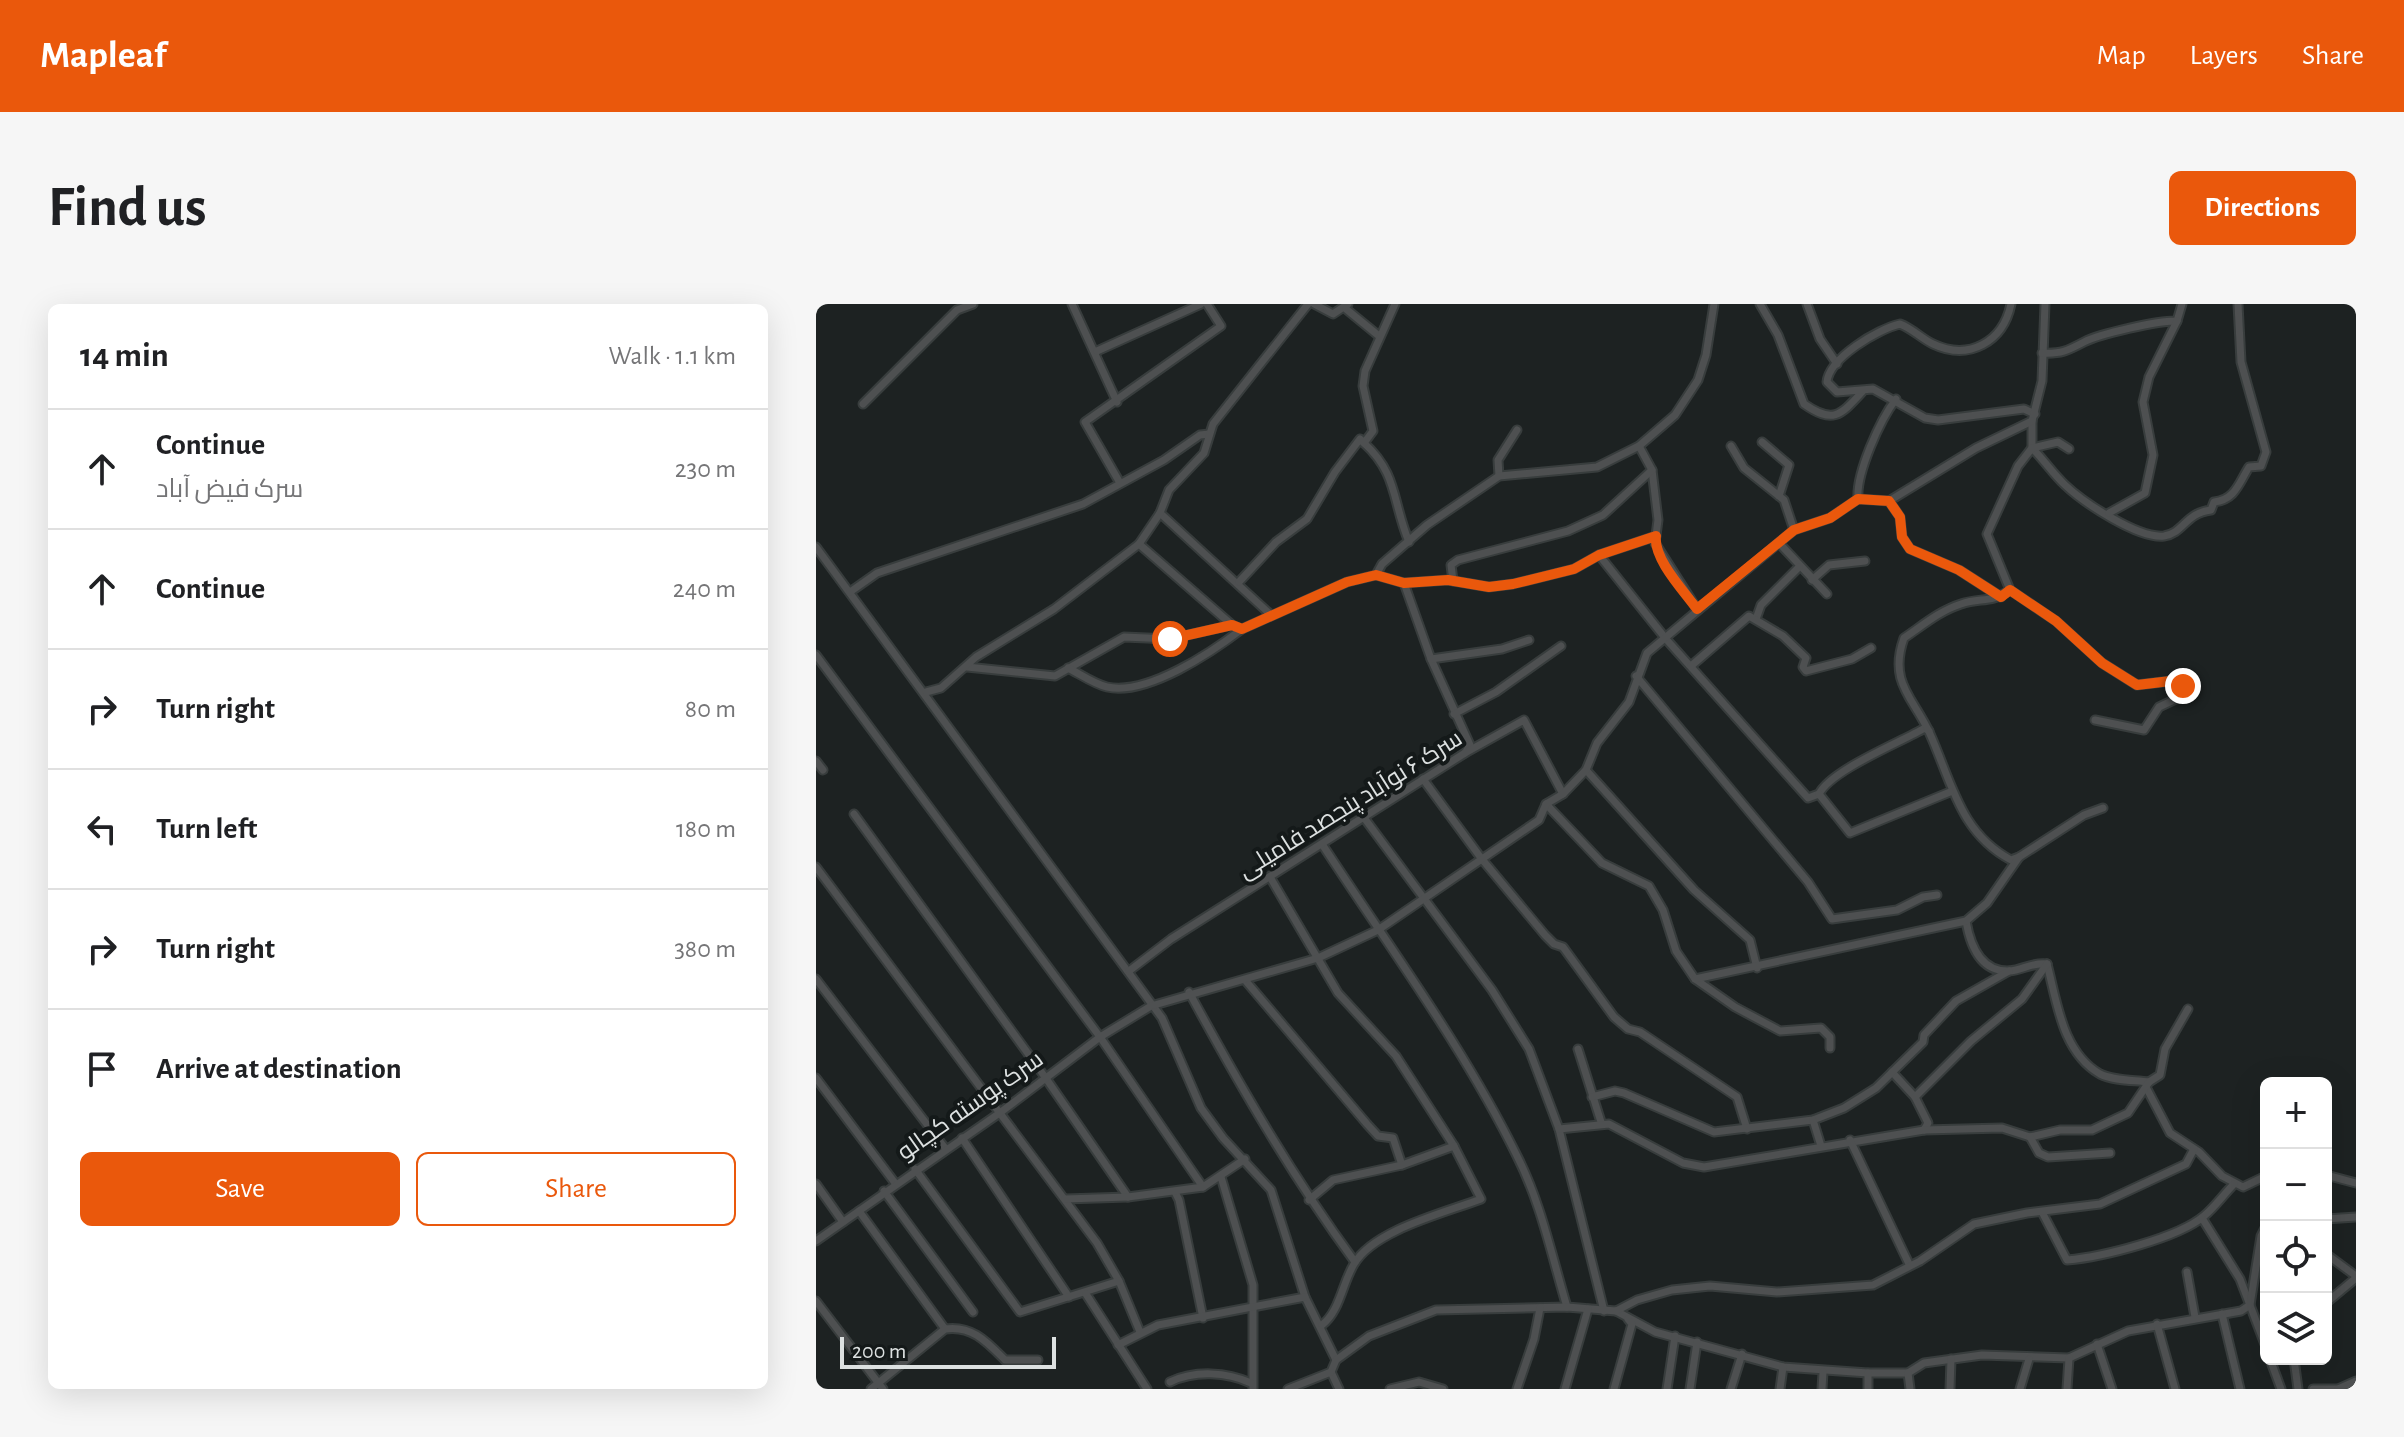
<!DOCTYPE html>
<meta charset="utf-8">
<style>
:root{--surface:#fff;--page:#f6f6f6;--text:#202124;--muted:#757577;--line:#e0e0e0;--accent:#ea580c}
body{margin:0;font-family:"Alegreya Sans",Cairo,sans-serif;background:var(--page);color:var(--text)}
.controls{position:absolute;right:24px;bottom:24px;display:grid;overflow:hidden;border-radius:12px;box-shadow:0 8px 32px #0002}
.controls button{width:72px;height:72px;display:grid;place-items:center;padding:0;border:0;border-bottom:2px solid var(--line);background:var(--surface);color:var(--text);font:40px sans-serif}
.scale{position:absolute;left:24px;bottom:20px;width:216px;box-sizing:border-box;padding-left:8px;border:4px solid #dde1e1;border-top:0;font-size:22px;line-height:28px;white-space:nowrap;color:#dde1e1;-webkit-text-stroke:6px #141919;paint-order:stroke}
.stop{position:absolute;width:24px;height:24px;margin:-18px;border:6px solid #ea580c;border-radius:50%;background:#fff}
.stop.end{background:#ea580c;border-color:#fff;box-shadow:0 2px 8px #0008}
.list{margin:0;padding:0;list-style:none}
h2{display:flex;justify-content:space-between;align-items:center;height:104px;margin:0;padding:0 32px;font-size:34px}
h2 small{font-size:26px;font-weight:400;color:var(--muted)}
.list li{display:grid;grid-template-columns:52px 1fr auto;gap:24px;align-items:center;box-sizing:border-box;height:120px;padding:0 32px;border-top:2px solid var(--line)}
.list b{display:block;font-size:30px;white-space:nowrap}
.list p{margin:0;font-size:26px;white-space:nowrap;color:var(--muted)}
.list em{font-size:26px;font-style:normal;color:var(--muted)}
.actions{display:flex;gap:16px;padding:24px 32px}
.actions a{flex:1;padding:18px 0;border:2px solid var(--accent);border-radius:12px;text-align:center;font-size:28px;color:var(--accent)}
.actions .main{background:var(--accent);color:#fff}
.icon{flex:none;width:44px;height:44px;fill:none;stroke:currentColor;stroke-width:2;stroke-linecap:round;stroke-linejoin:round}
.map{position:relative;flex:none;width:1540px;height:1085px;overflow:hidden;border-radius:12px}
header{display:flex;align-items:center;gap:48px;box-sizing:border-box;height:112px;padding:0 40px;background:var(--accent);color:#fff}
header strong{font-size:38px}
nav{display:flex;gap:44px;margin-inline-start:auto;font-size:28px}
.intro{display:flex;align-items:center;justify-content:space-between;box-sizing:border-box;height:192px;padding:0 48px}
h1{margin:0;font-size:56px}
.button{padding:20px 36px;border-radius:12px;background:var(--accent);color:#fff;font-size:28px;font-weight:700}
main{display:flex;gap:48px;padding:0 48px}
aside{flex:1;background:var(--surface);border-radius:12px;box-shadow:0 8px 32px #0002}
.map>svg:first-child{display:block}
</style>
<header>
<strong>Mapleaf</strong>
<nav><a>Map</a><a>Layers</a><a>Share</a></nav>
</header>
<div class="intro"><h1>Find us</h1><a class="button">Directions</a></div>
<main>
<aside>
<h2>14 min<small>Walk · 1.1 km</small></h2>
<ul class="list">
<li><svg class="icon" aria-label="ahead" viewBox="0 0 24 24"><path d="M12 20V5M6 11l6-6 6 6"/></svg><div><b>Continue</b><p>سرک فيض آباد</p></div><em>230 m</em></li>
<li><svg class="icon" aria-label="ahead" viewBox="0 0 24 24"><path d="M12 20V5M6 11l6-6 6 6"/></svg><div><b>Continue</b></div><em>240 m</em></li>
<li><svg class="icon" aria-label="right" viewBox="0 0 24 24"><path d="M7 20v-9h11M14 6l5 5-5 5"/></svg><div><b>Turn right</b></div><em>80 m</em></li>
<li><svg class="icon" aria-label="left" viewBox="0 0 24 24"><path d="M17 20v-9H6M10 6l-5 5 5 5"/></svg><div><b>Turn left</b></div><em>180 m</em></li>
<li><svg class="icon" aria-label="right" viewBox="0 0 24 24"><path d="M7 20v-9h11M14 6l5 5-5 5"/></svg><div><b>Turn right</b></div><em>380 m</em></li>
<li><svg class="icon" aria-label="arrive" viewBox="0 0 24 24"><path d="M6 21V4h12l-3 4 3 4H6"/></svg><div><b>Arrive at destination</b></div></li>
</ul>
<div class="actions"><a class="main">Save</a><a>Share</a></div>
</aside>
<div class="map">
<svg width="1540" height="1085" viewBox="0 0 1540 1085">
<rect width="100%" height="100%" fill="#1d2222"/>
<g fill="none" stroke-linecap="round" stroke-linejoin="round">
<defs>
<g id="minor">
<polyline points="256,0 301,98"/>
<polyline points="498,0 517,10 532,0"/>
<path d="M944,0L962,31L988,100C1017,120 1024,112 1046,88"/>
<polyline points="991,0 1004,35 1021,60"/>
<path d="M1195,0C1187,38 1153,57 1117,40C1106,35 1097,25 1084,20C1062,25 1013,54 1011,78L1021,88L1057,85L1109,114L1122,116L1208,105L1219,110"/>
<path d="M1229,0L1226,77L1216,117V144C1228,156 1237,170 1249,181C1268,199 1323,235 1348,232C1368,229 1369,209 1395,206L1398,198C1419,196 1423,179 1433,163L1445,162L1450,148L1425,58L1422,0"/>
<polyline points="530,5 563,32"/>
<polyline points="281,47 385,0"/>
<path d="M1226,49C1245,50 1251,47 1268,38C1283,30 1344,16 1361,17L1366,0"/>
<polyline points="47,100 141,6 157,0"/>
<polyline points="946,138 973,161 963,192"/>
<path d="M548,139C582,170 576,197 593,238"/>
<polyline points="823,142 836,166 842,216 839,239 881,305"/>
<polyline points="915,142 928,164 968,196 978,226"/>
<polyline points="1253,145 1242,138 1216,144 1202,162 1171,230 1194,286 1240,317 1286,359 1321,381 1363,376 1369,385 1364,393 1343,403 1328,426 1279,416"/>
<polyline points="683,172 682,156 701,126"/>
<polyline points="304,179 269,118 405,22 391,0"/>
<polyline points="1042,195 1073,197 1160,144 1216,117"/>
<polyline points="1073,197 1084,213 1086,233 1094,245 1143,266 1185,293"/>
<polyline points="344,209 455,311"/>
<polyline points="1293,209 1329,189 1337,151 1327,98 1333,73 1361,17"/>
<polyline points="963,239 1011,290"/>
<polyline points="323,240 416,321"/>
<polyline points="0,243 346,714 385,804 407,834 455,886 489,993 520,1056"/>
<path d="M783,251L850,335L992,494L1003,490C1015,466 1083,439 1109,424L1113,427"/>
<polyline points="560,271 566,260 611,221 683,172 781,163 823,142 859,111 882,76 890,51 898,0"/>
<polyline points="996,276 1013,261 1049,257"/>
<polyline points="637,277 635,261 642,256 752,227 787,211 836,166"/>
<polyline points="423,278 460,238 491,215 519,168 544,135 548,139 557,127 547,82 549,67 579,0"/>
<polyline points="588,279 615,355 654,441 649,449"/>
<path d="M1194,286C1174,300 1165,293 1145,300C1123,307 1106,322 1088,334C1072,379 1098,394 1114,430C1136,479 1144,529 1195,556L1203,553L1268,511L1287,504"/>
<polyline points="34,288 61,269 267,200 348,156 384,131 393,130"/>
<polyline points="940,315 945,301 983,263"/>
<polyline points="0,351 284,733 387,883"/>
<polyline points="615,355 686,345 713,336"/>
<polyline points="875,362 933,312 967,332 990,354 987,363 990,367 1036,355 1055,344"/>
<polyline points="151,363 239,372 308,333 354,335 416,321 426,325 531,278 560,271 588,279 632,276 673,283 697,280 758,265 783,251 840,232"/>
<path d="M252,364C264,370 278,380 291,383C331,392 396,348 426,325"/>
<polyline points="820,372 992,578 1016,615 1081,606 1107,593 1121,591"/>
<polyline points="110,388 125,384 160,353 238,305 323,240 344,209 353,186 388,149 397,120 492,0"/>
<polyline points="638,410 680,388 745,342"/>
<polyline points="0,457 7,466"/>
<polyline points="770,466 878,586 934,636 941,664"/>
<polyline points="607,475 665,554 729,631 738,640 747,643 798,713 812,725 824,728 921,793 931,825"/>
<polyline points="1003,490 1034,529 1134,488"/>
<polyline points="730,500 786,559 833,582 847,606 860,647 879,675 919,703 964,727 1005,724 1014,733 1014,744"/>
<polyline points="38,510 229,773 312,893"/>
<polyline points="549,515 676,686 713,745 743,825 788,1007"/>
<path d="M506,540C573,643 647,742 701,852C725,899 736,953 751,1003"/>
<polyline points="0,563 281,939 303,977 324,1028"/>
<path d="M454,573L522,689L580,752L638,842L665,895C628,909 558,926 538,960C526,980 524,1007 506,1021"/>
<path d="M1150,617C1154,640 1164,668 1193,667C1207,666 1216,658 1231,660"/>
<path d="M1231,660C1241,698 1246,748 1284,770C1298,777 1318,776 1333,778"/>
<polyline points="313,667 355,635 649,449 708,416 747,490"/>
<polyline points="0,675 129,844"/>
<polyline points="879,675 1150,617 1171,599 1203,553"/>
<polyline points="429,676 551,820 562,832 577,834 586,861"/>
<path d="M373,688C424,782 476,872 539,958"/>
<polyline points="762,745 785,818"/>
<polyline points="1076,768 1099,793 1112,819 1108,826"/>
<polyline points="0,774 79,879"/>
<polyline points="1331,785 1354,829 1383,848 1406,872 1427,883 1450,872"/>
<polyline points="776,793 799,787 808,789 898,828 997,816 1028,804 1060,784 1107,738 1108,731 1140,697 1193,667"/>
<polyline points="1099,793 1155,737 1206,695 1231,660"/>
<polyline points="997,816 1005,842"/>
<polyline points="743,825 793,820 867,859 888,863 1108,826 1186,824 1214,833 1244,826 1276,826 1312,809 1333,778 1344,771 1349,745 1372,705"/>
<polyline points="1214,833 1223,849 1232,853 1294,849"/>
<polyline points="146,834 253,993"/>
<polyline points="1034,836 1093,960"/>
<polyline points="99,865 204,1008 303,977"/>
<polyline points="1510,871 1540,879"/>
<polyline points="405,873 437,981 437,1085"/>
<polyline points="0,880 27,918"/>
<polyline points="68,887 157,1008"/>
<polyline points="359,888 363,896 387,1014"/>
<polyline points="249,895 312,893 387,883 429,855"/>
<polyline points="493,896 517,876 586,861 638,842"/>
<polyline points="43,907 129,1025"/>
<path d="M1226,908L1251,956C1286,953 1362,934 1388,912C1399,903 1408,890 1418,880"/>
<polyline points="1386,914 1424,975 1450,1043"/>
<polyline points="1510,915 1540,913"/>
<path d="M0,937L185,808L284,733L335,702L502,654L562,626L723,516L730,500L747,490L770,466L781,439L813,398L831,349L978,226L1014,214L1042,195C1040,169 1064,116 1080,95"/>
<polyline points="1510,950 1540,972"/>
<polyline points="1371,968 1379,1013"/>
<polyline points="270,990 331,1085"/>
<polyline points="0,997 67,1085"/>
<polyline points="1510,999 1540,974"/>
<polyline points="800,1007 839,1028 967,1063 1052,1069 1092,1069 1108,1059 1166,1051 1253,1054 1312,1027 1425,1007 1434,1001 1445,932 1450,922"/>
<polyline points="1406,1010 1424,1085"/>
<polyline points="1341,1020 1359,1085"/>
<polyline points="1281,1040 1296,1085"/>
<polyline points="302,1041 342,1021 489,993"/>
<polyline points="1454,1055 1465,1085"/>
<polyline points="1478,1055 1482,1085"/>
<polyline points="515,1068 523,1085"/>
<polyline points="1092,1069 1094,1085"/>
<path d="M354,1078C379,1066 411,1068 435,1079"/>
<path d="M55,1085L129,1025C156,1021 171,1038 189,1056H222"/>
<polyline points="472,1085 515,1068 520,1056 553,1032 620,1006 751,1003 800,1007 821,996 856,986 894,982 961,988 1057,981 1104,957 1158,920 1211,909 1284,900 1370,860 1378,845"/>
<polyline points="574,1085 603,1078 627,1085"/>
<polyline points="701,1085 718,1035 724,1004"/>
<polyline points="749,1085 772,1005"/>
<polyline points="798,1085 816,1020 812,1015"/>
<polyline points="851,1085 859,1032"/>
<polyline points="874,1085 881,1038"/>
<polyline points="915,1085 926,1050"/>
<polyline points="964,1085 967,1063"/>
<polyline points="1006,1085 1007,1068"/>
<polyline points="1052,1085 1052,1069"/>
<polyline points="1134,1085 1135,1055"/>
<polyline points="1204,1085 1213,1055"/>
<polyline points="1251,1085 1253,1054"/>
<polyline points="1497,1085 1520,1085"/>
<polyline points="1522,1085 1540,1077"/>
</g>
</defs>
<!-- minor casing -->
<use href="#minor" stroke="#383d3d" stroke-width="11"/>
<!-- minor -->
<use href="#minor" stroke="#4e5051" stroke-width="7"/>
</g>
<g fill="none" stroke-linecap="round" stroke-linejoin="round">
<!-- route -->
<path stroke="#ea580c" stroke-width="10" d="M354,335L416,321L426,325L531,278L560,271L588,279L632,276L673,283L697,280L758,265L783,251L840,232C837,255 868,287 881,305L978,226L1014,214L1042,195L1073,197L1084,213L1086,233L1094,245L1143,266L1185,293L1194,286L1240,317L1286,359L1321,381L1363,376L1367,382"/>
</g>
<g text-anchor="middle" stroke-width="8" stroke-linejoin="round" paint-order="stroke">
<!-- street labels -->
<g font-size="24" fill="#dde1e1" stroke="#141919">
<text transform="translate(534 500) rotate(-32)" y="8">سرک ۶ نوآباد پنجصد فامیلی</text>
<text transform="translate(154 801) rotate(-35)" y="8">سرک پوسته کچالو</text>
</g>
</g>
</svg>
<div class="controls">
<button>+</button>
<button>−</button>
<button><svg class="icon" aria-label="locate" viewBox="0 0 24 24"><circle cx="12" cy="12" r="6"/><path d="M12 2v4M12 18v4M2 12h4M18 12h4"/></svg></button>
<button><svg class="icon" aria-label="layers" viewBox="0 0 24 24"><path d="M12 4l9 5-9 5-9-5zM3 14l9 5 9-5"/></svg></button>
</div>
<div class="scale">200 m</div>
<div class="stop" style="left:354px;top:335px"></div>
<div class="stop end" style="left:1367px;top:382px"></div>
</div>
</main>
